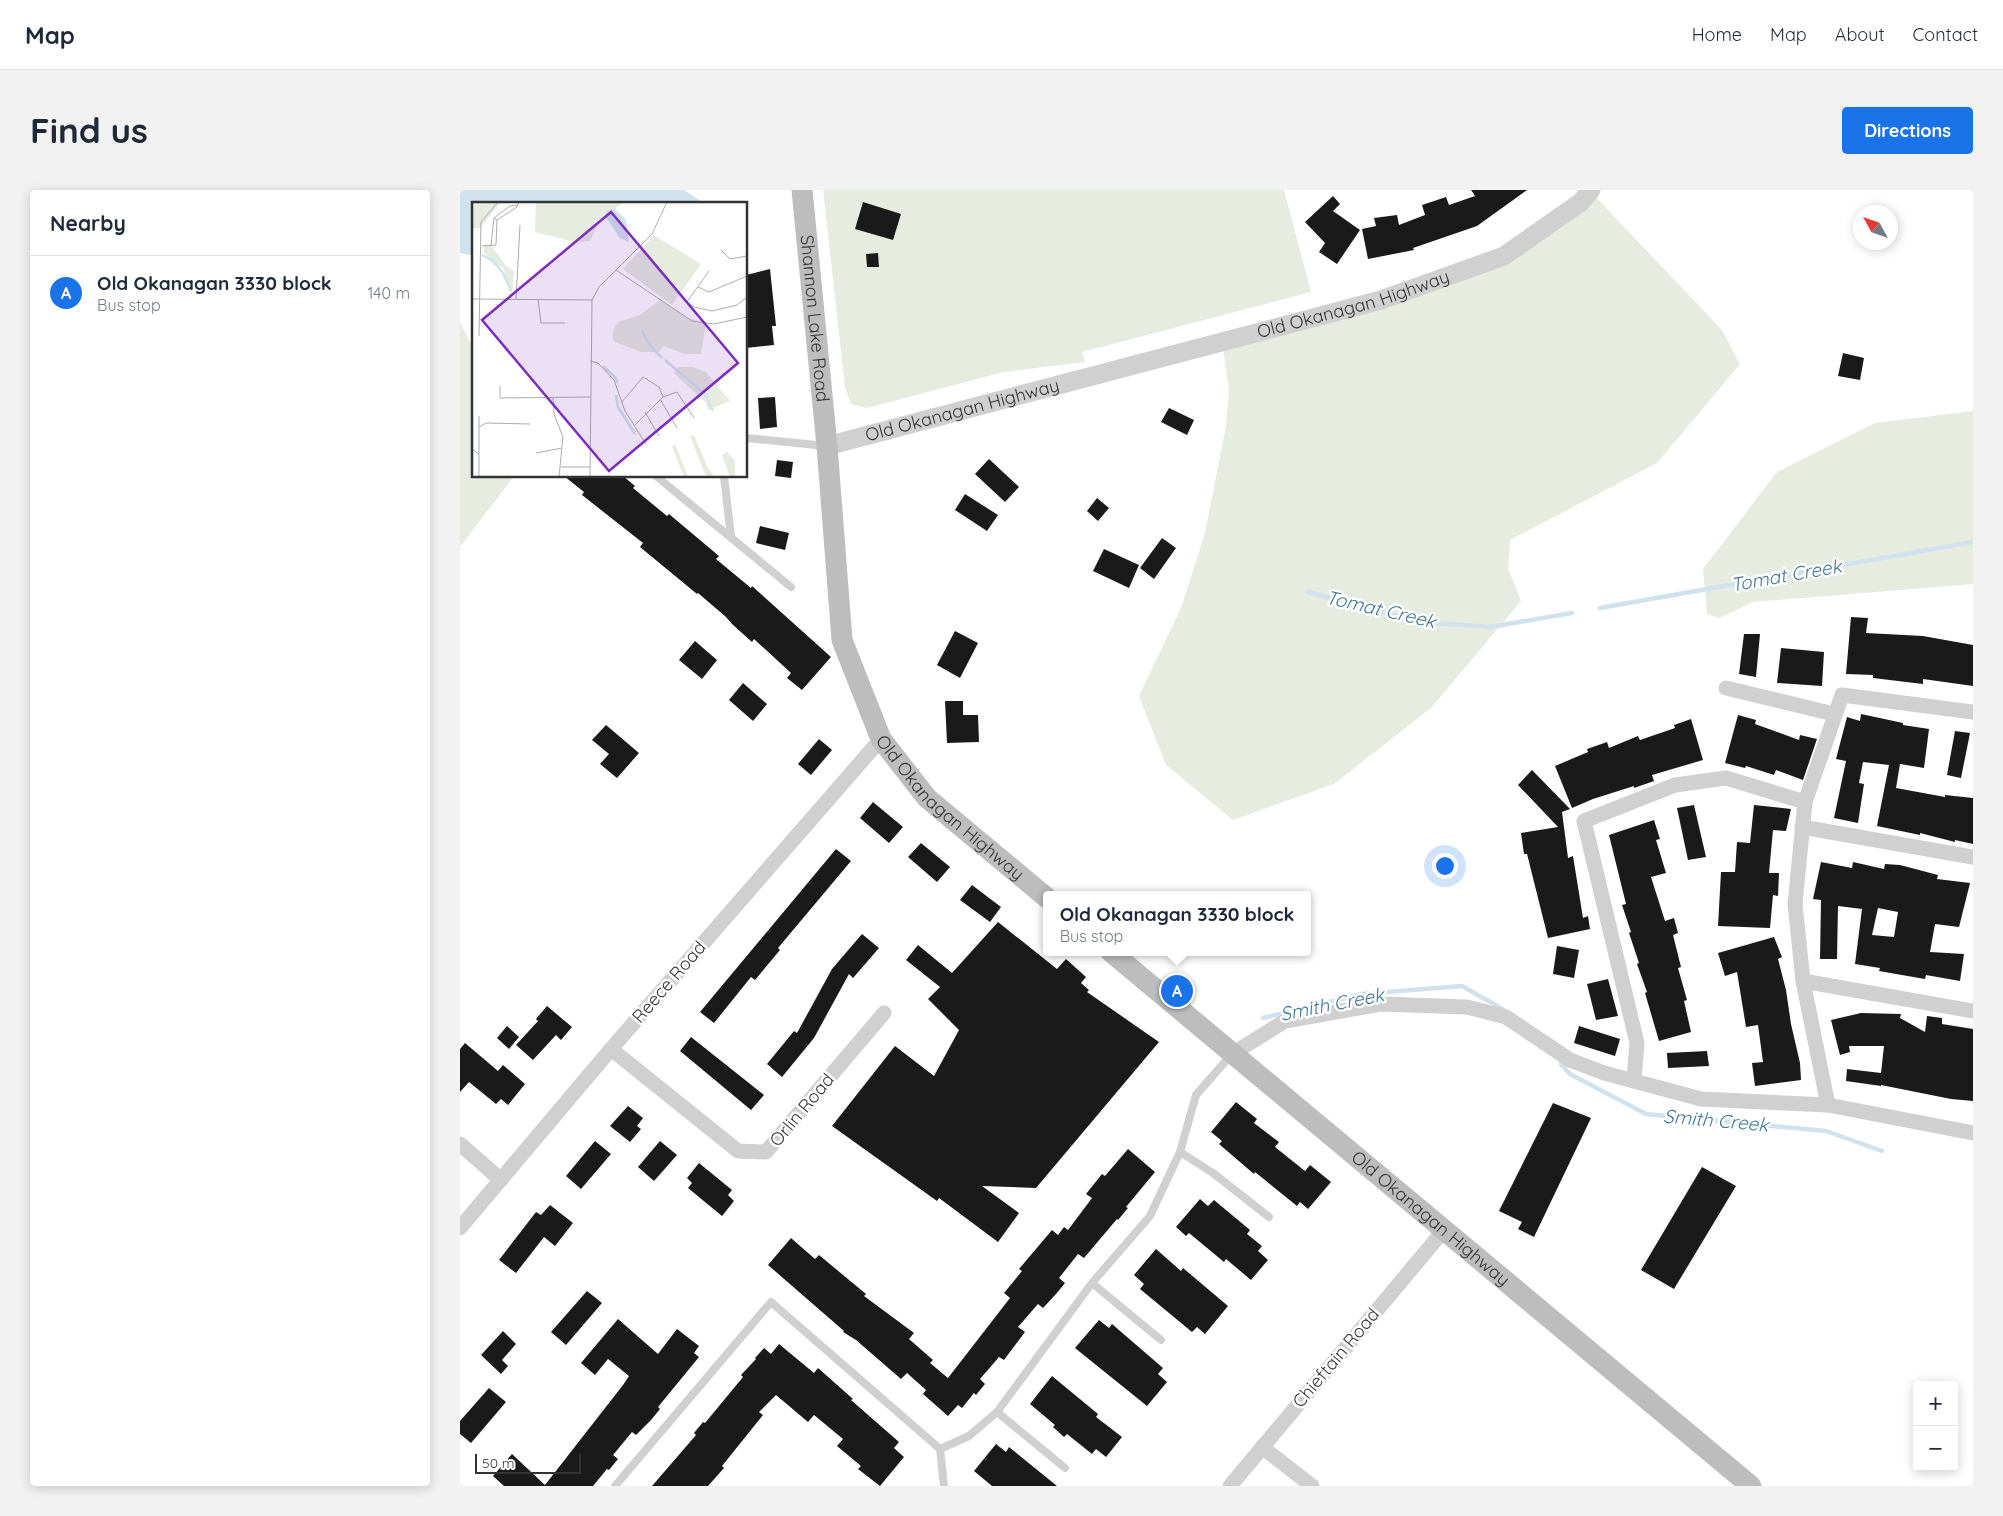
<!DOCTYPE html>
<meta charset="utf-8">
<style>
:root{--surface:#fff;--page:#f2f2f3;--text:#1f2937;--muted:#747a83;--line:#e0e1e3;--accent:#1a73e8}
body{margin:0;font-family:Quicksand,sans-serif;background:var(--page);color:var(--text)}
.controls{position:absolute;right:15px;bottom:15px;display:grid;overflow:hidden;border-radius:5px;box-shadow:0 2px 12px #0003}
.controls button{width:45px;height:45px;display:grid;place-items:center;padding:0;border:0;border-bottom:1px solid var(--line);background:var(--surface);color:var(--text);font:25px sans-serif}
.compass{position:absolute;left:1393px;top:15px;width:45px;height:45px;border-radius:50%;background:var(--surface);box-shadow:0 2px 12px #0003;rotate:310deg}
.scale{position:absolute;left:15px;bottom:12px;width:106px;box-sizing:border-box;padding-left:5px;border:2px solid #333;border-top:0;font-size:14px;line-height:18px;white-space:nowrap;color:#333;-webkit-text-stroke:4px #fff;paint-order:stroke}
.you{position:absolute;left:984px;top:675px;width:18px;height:18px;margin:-12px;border:4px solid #fff;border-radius:50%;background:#1a73e8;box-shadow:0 0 0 8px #1a73e833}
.badge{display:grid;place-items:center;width:32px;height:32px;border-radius:50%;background:var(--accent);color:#fff;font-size:16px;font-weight:700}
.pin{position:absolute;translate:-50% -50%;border:2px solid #fff;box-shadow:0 1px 5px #0006}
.popup{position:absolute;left:583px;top:701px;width:268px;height:65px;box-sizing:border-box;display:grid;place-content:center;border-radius:5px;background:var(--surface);filter:drop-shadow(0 1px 4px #0005);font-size:16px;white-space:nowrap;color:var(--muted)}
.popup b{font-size:19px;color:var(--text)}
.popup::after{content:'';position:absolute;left:50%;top:100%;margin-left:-10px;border:10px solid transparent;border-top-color:var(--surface)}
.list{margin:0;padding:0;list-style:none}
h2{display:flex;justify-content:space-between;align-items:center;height:65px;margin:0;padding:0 20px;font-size:21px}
h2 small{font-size:16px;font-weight:400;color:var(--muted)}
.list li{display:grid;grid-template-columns:32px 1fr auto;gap:15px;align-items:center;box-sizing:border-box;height:75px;padding:0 20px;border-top:1px solid var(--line)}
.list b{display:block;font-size:19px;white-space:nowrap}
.list p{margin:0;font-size:16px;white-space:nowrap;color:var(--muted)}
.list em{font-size:16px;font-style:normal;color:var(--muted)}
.map{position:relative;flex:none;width:1513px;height:1296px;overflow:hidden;border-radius:5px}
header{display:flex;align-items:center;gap:30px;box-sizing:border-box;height:70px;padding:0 25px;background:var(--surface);border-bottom:1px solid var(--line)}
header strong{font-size:24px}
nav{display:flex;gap:28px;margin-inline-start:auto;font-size:18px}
.intro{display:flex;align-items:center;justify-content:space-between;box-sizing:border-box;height:120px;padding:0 30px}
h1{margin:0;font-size:35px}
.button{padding:12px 22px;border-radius:5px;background:var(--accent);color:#fff;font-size:18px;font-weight:700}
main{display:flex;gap:30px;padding:0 30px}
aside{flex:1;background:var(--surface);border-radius:5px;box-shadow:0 2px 12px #0003}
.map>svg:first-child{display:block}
</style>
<header>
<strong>Map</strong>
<nav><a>Home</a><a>Map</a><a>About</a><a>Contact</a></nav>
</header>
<div class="intro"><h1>Find us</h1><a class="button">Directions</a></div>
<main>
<aside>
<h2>Nearby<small></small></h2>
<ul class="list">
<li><span class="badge">A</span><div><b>Old Okanagan 3330 block</b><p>Bus stop</p></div><em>140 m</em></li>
</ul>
</aside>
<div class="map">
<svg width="1513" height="1296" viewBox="0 0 1513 1296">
<rect width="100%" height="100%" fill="#fff"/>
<!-- green -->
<g fill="#e6ecdf">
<polygon points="363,0 824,0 851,102 622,162 625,172 544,182 407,218 391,214 385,198"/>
<polygon points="1129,0 1262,140 1280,174 1197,273 1050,350 1048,378 1061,411 971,518 874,594 773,630 706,575 679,506 721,418 745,343 766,236 769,199 762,152 989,83 1087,34"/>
<polygon points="0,132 14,160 14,286 54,286 0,357"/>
<polygon points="1513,221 1513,394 1293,412 1259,428 1247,424 1243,379 1317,282 1415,233"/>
</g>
<!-- water -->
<polygon fill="#cfe2ee" points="0,0 224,0 245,14 14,14 14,66 0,63"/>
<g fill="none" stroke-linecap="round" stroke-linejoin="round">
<!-- stream -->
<g stroke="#cfe2ee" stroke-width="4.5">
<polyline points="848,402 959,432 1030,437 1112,423"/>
<polyline points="1140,418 1513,352"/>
<polyline points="803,828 902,804 1002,796 1044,820"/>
<polyline points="1101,874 1110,884 1186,924 1366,941 1422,961"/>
</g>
</g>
<!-- building -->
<g fill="#1a1a1a" fill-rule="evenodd">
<polygon points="1011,0 1067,0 1017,36 953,58 954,60 908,69 902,39 916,36 914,28 937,25 939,35 965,25 962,15 986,7 989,15 1015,6"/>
<polygon points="873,6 880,14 873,21 900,40 877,74 859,62 865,53 845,32"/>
<polygon points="403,12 441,24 433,50 395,39"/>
<polygon points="418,63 419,77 407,77 406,64"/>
<polygon points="310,79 316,136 312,136 314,155 286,158 286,85"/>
<polygon points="1383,163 1404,168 1400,190 1378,186"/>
<polygon points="315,207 317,237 300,239 298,208"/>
<polygon points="709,218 734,230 727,245 701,232"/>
<polygon points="529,269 559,297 545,312 515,284"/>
<polygon points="317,270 333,272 331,288 315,286"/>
<polygon points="104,286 163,286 175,296 173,298 207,326 209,324 259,366 256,369 291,398 292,396 371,467 342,500 327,488 331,483 294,449 292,452 272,434 266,427 238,403 237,404 180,357 183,353 122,305 124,302"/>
<polygon points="505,304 538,325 527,341 495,320"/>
<polygon points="637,308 649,318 638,331 627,321"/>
<polygon points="300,336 329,343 325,360 296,353"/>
<polygon points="702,348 716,358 694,389 680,378"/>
<polygon points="644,359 679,375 669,398 633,381"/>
<polygon points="1391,427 1408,428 1406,443 1463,446 1513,455 1513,496 1463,489 1463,494 1413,488 1413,485 1386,484"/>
<polygon points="495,441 518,453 500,488 477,475"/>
<polygon points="1284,444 1300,444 1296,487 1279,484"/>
<polygon points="235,451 257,470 242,489 219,470"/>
<polygon points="1321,458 1364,462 1362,496 1317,493"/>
<polygon points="283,493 307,514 293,531 269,510"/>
<polygon points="485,511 503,511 503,525 518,525 519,552 487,553"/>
<polygon points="1401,524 1443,533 1443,535 1469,539 1464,578 1440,574 1436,598 1485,607 1485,605 1513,608 1513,654 1495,650 1495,652 1460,643 1460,645 1417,636 1429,575 1403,572 1399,593 1404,594 1398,633 1374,628 1386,571 1376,569 1387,527 1400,531"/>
<polygon points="1278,525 1296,530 1295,534 1339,550 1340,545 1357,549 1343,590 1316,580 1314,585 1286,576 1285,578 1265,573"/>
<polygon points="1231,529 1243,570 1192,585 1194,591 1174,598 1174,596 1133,609 1112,618 1095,576 1128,562 1127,559 1147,552 1149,558 1178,546 1180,550 1215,538 1214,535"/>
<polygon points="146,535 179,563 157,588 140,574 149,564 132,550"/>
<polygon points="1495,541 1510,543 1501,588 1487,585"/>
<polygon points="359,549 372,560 351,585 338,574"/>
<polygon points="1072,580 1110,619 1102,622 1108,668 1113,666 1123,728 1128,726 1130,739 1088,748 1067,664 1064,664 1061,643 1098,637 1058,595"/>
<polygon points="413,612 443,637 429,653 400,628"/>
<polygon points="1234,615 1246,667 1228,670 1217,618"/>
<polygon points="1294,615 1331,619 1326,641 1313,640 1309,683 1319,683 1318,706 1313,705 1310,738 1258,736 1261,682 1275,682 1277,652 1290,653"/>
<polygon points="1194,630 1200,649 1196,650 1206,683 1191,687 1205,731 1214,728 1218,743 1213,745 1221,777 1218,778 1227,810 1224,811 1231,842 1199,851 1185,803 1187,802 1177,774 1179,773 1169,743 1171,742 1162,715 1166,714 1149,645"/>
<polygon points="461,653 490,677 477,692 448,667"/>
<polygon points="376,659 391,671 318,758 320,760 295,790 291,787 254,833 240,822"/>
<path d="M1361,672L1392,678L1393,672L1424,679L1425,674L1440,675L1478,685L1477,689L1510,693L1499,737L1475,734L1470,762L1504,764L1500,791L1466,785L1465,789L1436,784L1419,781L1420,778L1395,774L1402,719L1378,716L1377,769H1360L1361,710L1353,709ZM1418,718L1438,722L1434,747L1412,745Z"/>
<polygon points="512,695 541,717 530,732 500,710"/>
<polygon points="538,732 597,779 606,769 626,787 621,793 629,800 627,802 699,852 576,998 522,996 559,1023 538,1052 479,1008 477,1011 372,936 435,856 474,886 499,840 468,809 480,797 446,770 458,755 492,783"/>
<polygon points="402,744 419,758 393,788 389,784 354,848 322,887 307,874 334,841 337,843 372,779"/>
<polygon points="1314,747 1322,767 1318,769 1326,800 1331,834 1340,873 1341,890 1295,896 1292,873 1303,872 1298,835 1286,837 1277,782 1265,786 1258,763"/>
<polygon points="1097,756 1119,760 1114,788 1093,784"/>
<polygon points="1148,789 1158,826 1136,830 1127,794"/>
<polygon points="87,816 112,837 101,850 96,845 73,870 56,855 78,831 76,829"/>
<polygon points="1401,823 1441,824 1440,828 1465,842 1467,826 1482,828 1482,834 1513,839 1513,911 1491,909 1421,895 1421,896 1386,891 1387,879 1421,883 1424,856 1389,856 1390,862 1380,865 1371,830"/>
<polygon points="47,836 59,847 49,859 37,848"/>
<polygon points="1119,836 1160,849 1155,866 1114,853"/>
<polygon points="231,847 304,905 291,920 220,861"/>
<polygon points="5,853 38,881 43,875 65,894 48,915 41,909 36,914 9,892 0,902 0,859"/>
<polygon points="1247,861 1249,876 1208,878 1207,863"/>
<polygon points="776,912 797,929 794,933 819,952 815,957 845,981 850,975 871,992 848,1019 840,1012 837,1016 795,982 794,984 759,954 762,951 751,942"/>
<polygon points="1093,913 1131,928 1074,1047 1058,1039 1062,1032 1039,1021"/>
<polygon points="168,916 183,928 177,936 181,939 170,952 150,936"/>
<polygon points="135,951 151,964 121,999 106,986"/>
<polygon points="200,951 217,965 194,991 178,977"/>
<polygon points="668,959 695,982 666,1017 668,1018 658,1030 657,1029 624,1068 618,1064 599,1088 605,1093 596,1104 583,1118 578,1114 558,1137 565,1142 544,1170 539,1167 520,1189 525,1194 516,1205 514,1203 502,1218 498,1215 488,1226 463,1204 466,1200 447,1183 441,1189 396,1150 383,1142 384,1141 308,1075 331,1048 355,1069 359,1065 406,1104 404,1106 454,1143 449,1149 473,1170 470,1173 488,1188 550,1108 544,1103 562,1081 559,1079 592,1040 598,1045 604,1037 608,1040 632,1008 626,1004 642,984 645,986"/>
<polygon points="239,973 272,1000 268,1005 274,1011 262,1026 228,998 232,993 227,988"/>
<polygon points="1242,977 1276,996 1214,1099 1181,1080"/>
<polygon points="740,1009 748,1016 754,1010 790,1040 787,1044 802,1056 798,1061 808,1070 791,1090 766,1069 764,1072 729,1043 726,1046 716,1037"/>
<polygon points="90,1015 113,1033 95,1056 84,1047 56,1083 39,1070 76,1022 81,1025"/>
<polygon points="696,1059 721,1081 723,1078 768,1116 745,1144 737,1137 732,1142 680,1099 684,1094 674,1085"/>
<polygon points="127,1101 142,1113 106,1155 91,1142"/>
<polygon points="158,1129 198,1164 217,1139 239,1156 234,1163 239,1167 198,1217 200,1219 191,1230 176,1245 172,1242 158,1259 153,1265 158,1269 149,1280 147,1279 133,1296 44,1296 33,1286 52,1264 85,1295 163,1195 169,1186 148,1169 135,1185 121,1173"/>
<polygon points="639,1130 649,1138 652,1134 703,1178 698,1184 707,1192 687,1216 615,1158"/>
<polygon points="43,1141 56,1154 42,1170 48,1176 41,1184 21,1165"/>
<polygon points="319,1154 354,1183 358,1178 393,1209 391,1210 439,1252 434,1258 444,1267 420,1296 398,1279 401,1276 377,1256 383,1249 354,1225 348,1232 316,1205 299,1222 303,1225 262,1276 264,1278 248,1296 192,1296 236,1245 234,1243 243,1232 245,1233 283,1187 281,1185 296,1169 295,1168 304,1158 311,1164"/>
<polygon points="592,1186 638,1224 636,1227 662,1247 646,1267 636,1259 632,1264 607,1244 604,1247 593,1237 595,1235 570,1214"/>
<polygon points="29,1198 46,1212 11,1253 0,1244 0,1231"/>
<polygon points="536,1254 546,1262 549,1257 597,1296 532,1296 514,1281"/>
</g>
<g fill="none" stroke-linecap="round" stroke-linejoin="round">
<!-- service -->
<g stroke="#d0d0d0" stroke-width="8">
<polyline points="286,248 366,256"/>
<polyline points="196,286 331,397"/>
<polyline points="264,286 271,347"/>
<polyline points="720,962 753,983 809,1027"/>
<polyline points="632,1093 701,1150"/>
<polyline points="537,1222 605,1278"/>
<polyline points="480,1259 509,1246 537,1222 632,1093 690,1026 720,962 736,905 771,865"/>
<polyline points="155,1296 311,1112 480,1259 484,1296"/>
</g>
<!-- minor -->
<g stroke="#d0d0d0" stroke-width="15">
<polyline points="1266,498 1374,524"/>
<polyline points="1345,612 1382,505 1513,522"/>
<polyline points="1342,637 1513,667"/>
<polyline points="1343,791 1513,821"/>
<polyline points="151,859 278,961 306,962 424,823"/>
<polyline points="772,864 825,831 921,814 1007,817 1046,827 1110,870 1144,883 1241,909 1368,915 1513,943"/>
<polyline points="1174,890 1177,853 1124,631 1215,595 1266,588 1345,612 1335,714 1343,791 1368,915"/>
<polyline points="0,954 41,990"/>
<polyline points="0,1038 151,859 421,549"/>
<polyline points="802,1257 852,1296"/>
<polyline points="770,1296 984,1040"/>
</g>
<!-- tertiary -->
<path stroke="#d0d0d0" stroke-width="19" id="s1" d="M367,256L921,110L1044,66L1121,12L1131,0"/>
<!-- secondary -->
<g stroke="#bdbdbd" stroke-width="21">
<path id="s2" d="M342,0L367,256L382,450L421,549L467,608L587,708"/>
<path id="s3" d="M651,762L1291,1296"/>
</g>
</g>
<g text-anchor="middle" stroke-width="5" stroke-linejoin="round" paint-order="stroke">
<!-- street labels -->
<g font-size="18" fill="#333" stroke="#fff">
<text dy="6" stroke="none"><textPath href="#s1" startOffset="545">Old Okanagan Highway</textPath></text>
<text dy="6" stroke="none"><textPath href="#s2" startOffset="129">Shannon Lake Road</textPath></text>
<text dy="6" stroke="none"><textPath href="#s1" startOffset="140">Old Okanagan Highway</textPath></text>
<text dy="6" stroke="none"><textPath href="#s2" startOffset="656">Old Okanagan Highway</textPath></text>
<text transform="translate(209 792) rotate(-49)" y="6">Reece Road</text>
<text transform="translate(342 920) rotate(-50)" y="6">Orlin Road</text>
<text dy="6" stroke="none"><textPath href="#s3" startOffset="416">Old Okanagan Highway</textPath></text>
<text transform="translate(876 1168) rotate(-50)" y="6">Chieftain Road</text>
</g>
<!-- water labels -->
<g font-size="19" font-style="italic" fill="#3f7597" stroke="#fff">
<text transform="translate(1326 385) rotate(-10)" y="7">Tomat Creek</text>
<text transform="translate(921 419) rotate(13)" y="7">Tomat Creek</text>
<text transform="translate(872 814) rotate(-11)" y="7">Smith Creek</text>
<text transform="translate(1256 930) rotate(5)" y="7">Smith Creek</text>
</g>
</g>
<!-- overview -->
<g transform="translate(12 12)">
<rect width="275" height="275" fill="#fff"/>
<path d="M0,0H29L8,26L0,27ZM64,0H152L128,17L118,39L102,40L63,30ZM182,33L229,62L200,103L151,67ZM12,42L19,43L34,64L42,69L40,93L31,65L23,64L12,50ZM188,98L214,115L234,122L229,152H212L192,144L187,150H169L141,139V128L146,120L168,113ZM206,165H221L234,170L258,199L236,208L234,201L202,171ZM222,233L235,264L242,275H235L231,267L218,234ZM203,242L216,275H212L200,244ZM255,250L263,259V275H258L250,253Z" fill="#e6ecdf"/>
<path d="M142,6L154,18L157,40L148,36L133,14L135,8Z" fill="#cfe2ee"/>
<path fill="none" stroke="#cfe2ee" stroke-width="2.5" d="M10,53L21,59L31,71L39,89M170,128L176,141L190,156M193,158L233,192L241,209M131,164L144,176L145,181M144,193L146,205L163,232"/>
<path fill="none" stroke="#adadad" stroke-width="1" d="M25,18L45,5L47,0M19,43L22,16M10,44L24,43L25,18L22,16L38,4L46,3M249,48L258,57L275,54M144,68L220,119L242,122L275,115M237,69L215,100L222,105L240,109L265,103L275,95M226,85L237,90L275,74M0,97L120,98M44,97L48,23M66,97L69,121H93M7,134L9,20L26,0M118,159L126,161L142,178L153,209L174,242M28,184V196L118,195M81,195L82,212L91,235L87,275M191,195L205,190L222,216M188,197L205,226M149,201L171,175L187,185L191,195L163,223M173,210L187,234M7,225L14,221L58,222M0,247L7,252V275M64,251L90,246M7,252V214M89,265H118M118,275L120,98L127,85L180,32L195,0"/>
<path fill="#7b2cbf" fill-opacity="0.15" stroke="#7b2cbf" stroke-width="2.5" d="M139,10L266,161L137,269L10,118Z"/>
<rect width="275" height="275" fill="none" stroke="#333" stroke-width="2.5"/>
</g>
</svg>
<div class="controls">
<button>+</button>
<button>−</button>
</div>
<svg class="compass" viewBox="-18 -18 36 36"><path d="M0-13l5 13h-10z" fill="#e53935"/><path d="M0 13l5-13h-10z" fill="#747a83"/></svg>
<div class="scale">50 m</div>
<div class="you"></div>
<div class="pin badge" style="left:717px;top:801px">A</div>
<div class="popup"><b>Old Okanagan 3330 block</b>Bus stop</div>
</div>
</main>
